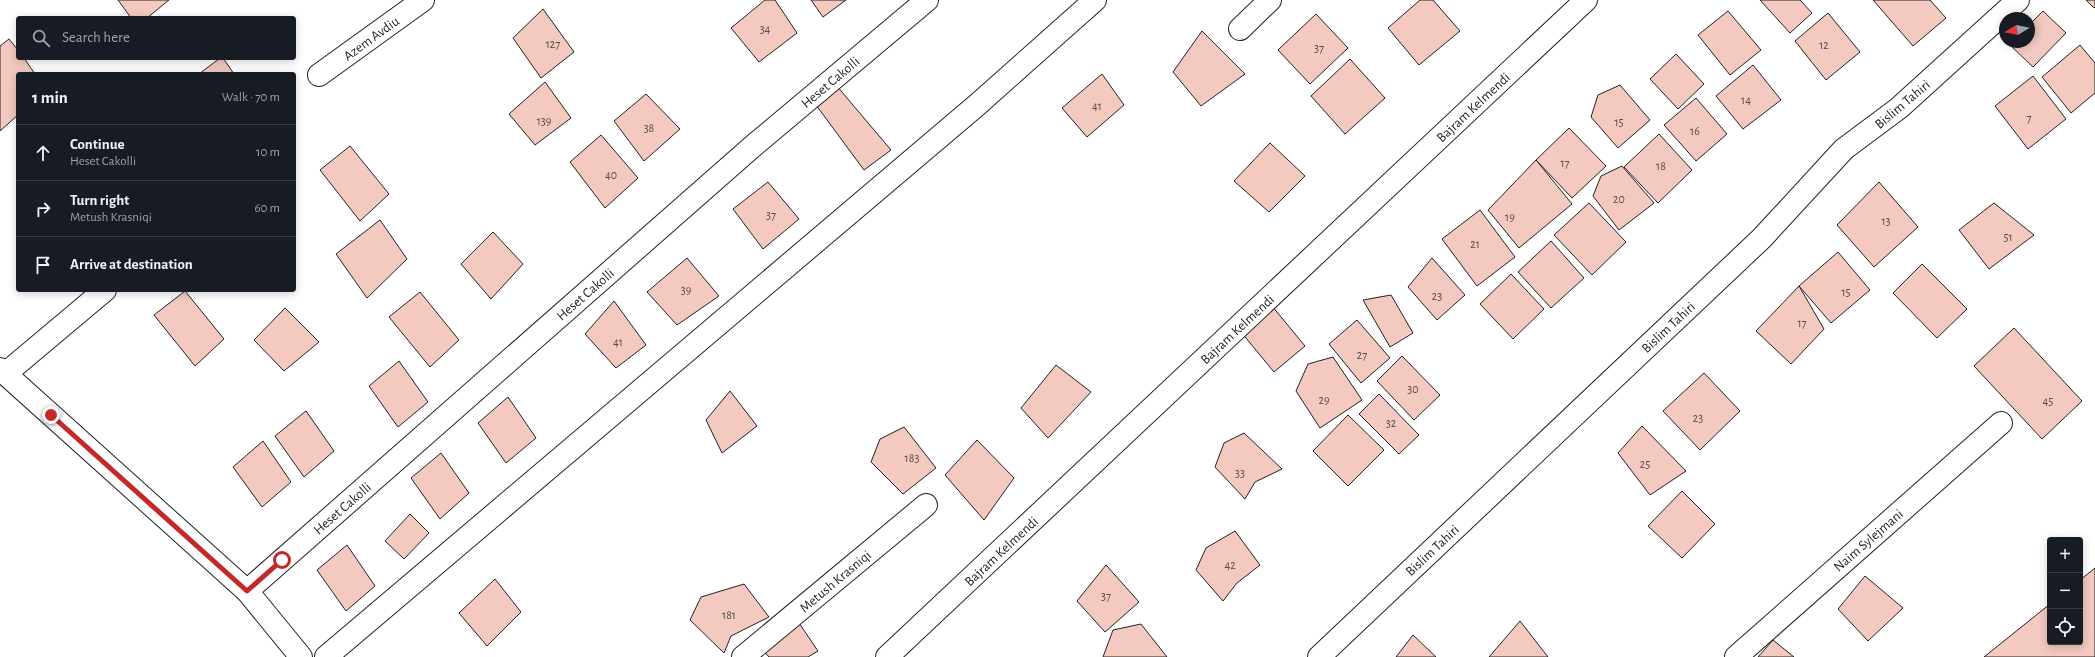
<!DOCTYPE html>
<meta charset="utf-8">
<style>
:root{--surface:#171b24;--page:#242831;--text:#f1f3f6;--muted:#9ea1a6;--line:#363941}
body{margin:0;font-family:"Alegreya Sans",sans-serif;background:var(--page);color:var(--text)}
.controls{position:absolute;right:12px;bottom:12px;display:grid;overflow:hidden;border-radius:4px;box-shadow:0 2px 10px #0003}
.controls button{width:36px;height:36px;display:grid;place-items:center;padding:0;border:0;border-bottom:1px solid var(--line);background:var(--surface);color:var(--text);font:20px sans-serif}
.compass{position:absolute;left:1999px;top:12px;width:36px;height:36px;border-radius:50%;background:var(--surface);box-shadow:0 2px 10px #0003;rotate:260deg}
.stop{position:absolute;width:12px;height:12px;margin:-9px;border:3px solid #c62828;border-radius:50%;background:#fff}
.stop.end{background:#c62828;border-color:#fff;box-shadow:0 1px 4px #0008}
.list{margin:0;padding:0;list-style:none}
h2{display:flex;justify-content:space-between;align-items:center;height:52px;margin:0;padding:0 16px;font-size:17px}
h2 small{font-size:13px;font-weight:400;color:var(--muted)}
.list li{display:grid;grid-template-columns:26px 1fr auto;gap:12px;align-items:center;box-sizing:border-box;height:56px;padding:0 16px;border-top:1px solid var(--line)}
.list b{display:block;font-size:15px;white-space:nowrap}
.list p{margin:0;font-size:13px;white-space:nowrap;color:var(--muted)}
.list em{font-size:13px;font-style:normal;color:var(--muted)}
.icon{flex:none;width:22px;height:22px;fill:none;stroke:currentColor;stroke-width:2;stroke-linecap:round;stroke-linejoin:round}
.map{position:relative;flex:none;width:2095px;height:657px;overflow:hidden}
.search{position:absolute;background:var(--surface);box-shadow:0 2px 10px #0003;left:16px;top:16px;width:280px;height:44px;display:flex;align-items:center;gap:10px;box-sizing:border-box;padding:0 14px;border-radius:4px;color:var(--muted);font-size:15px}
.panel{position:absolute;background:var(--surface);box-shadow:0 2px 10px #0003;left:16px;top:72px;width:280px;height:220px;border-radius:4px}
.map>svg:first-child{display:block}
</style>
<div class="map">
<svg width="2095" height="657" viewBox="0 0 2095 657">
<rect width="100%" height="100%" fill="#fff"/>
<!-- building -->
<g fill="#f3c9c0" stroke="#222">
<polygon points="118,0 169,0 147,18 131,18"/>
<polygon points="765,0 775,0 797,33 759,62 731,28"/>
<polygon points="811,0 846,0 823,17"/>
<polygon points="1420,0 1433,0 1460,31 1419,65 1388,28"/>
<polygon points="1760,0 1800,0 1812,13 1790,33"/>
<polygon points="1873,0 1930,0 1946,18 1913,46"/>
<polygon points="2086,0 2095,0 2095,7 2094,8"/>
<polygon points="543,9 574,52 541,78 513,38"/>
<polygon points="1728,11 1761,50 1730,75 1698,35"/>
<polygon points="2043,11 2066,33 2033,67 2010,45 2013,42 2029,42 2029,25"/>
<polygon points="1828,13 1860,52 1826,80 1795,41"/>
<polygon points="1316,14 1348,48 1310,84 1278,50"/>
<polygon points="1202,31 1245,74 1201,106 1173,72"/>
<polygon points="9,39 18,50 18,58 24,58 35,74 18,74 18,115 0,131 0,46"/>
<polygon points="2080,45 2095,63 2095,93 2071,113 2042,77"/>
<polygon points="1676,54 1704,84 1678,109 1650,79"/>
<polygon points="220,58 223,58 234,74 199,74"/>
<polygon points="1350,59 1385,98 1345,134 1311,96"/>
<polygon points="1753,65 1781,100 1743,129 1716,96"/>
<polygon points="1102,74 1124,105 1087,137 1062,108"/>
<polygon points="2033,76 2066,119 2028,149 1995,106"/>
<polygon points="545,82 571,118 535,145 509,114"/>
<polygon points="836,85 891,150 864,170 816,105"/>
<polygon points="1620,85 1650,120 1618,148 1591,117 1598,95"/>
<polygon points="646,94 680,129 644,161 614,121"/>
<polygon points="1696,98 1727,134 1696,161 1664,125"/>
<polygon points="1569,128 1606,166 1572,198 1536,160"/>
<polygon points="1659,134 1692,170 1658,203 1624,167"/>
<polygon points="601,135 638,178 605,208 570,162"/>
<polygon points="1270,143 1305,176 1269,212 1234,181"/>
<polygon points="350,146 389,194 360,221 320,170"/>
<polygon points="1536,160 1572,204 1519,248 1488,210"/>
<polygon points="1622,166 1654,203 1619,230 1593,196 1601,176"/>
<polygon points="768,182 799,219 763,249 733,209"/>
<polygon points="1879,182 1918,227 1874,267 1837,225"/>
<polygon points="1589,203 1626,242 1592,275 1554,235"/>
<polygon points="1994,203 2034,235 1989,269 1959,230"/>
<polygon points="1480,210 1515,257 1477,286 1442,239"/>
<polygon points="380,220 407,259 367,298 336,254"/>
<polygon points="493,232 523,264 491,299 461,264"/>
<polygon points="1551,241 1584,278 1551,308 1518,272"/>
<polygon points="1838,252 1870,290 1831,323 1799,286"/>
<polygon points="687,258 719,296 677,325 647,292"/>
<polygon points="1432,258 1465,295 1437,320 1408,287"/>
<polygon points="1922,264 1967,309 1937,338 1893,293"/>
<polygon points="1511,274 1544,309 1513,339 1480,304"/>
<polygon points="1799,286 1824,329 1791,364 1756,331"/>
<polygon points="185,291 224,339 195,366 154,315"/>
<polygon points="420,292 459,340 430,367 389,317"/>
<polygon points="1391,295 1413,333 1390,347 1363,300"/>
<polygon points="614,301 646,345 616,368 585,334"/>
<polygon points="1272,306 1305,346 1274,372 1241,332"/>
<polygon points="285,308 319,342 284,371 254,340"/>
<polygon points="1357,320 1390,358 1361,383 1329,344"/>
<polygon points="2014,328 2082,401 2042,439 1974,366"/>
<polygon points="1402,356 1440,395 1414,420 1377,381"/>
<polygon points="1333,357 1362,400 1320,428 1296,391 1308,364"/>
<polygon points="399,361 428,402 398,427 369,386"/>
<polygon points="1056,365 1091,392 1048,438 1021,408"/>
<polygon points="1704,373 1740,411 1700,450 1663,411"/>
<polygon points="730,391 757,426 722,453 706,420"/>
<polygon points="1379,394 1419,435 1399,454 1359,414"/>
<polygon points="508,397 536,438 506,463 478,423"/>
<polygon points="306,411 334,451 304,477 275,436"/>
<polygon points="1348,415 1384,450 1348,486 1313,451"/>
<polygon points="1642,426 1686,471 1650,495 1618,453"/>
<polygon points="904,427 936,468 903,494 871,462 880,439"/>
<polygon points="1244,433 1282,469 1255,482 1245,499 1215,467 1224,443"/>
<polygon points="977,440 1014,478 984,520 945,475"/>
<polygon points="263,441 291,482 262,507 233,467"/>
<polygon points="441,453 469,493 440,519 411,478"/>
<polygon points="1682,491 1715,524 1682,558 1648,526"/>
<polygon points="410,514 429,533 404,559 385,541"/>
<polygon points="1235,531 1260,565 1237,583 1223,601 1196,570 1206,548"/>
<polygon points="347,545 375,586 346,611 317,570"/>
<polygon points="1106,565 1139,602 1105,632 1077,601"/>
<polygon points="2095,568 2095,657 1984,657 2050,604 2050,642 2080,642 2080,580"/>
<polygon points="1865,576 1903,608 1868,641 1838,609"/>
<polygon points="495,579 521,612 487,646 459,613"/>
<polygon points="744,584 769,617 731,636 724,653 690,620 701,597"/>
<polygon points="797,620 818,651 808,657 769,657 761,648"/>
<polygon points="1520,621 1548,657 1489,657"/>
<polygon points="1141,624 1167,657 1103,657 1113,630"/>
<polygon points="1413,635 1436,657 1396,657"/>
<polygon points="1773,640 1794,657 1758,657"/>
</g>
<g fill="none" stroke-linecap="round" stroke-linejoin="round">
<defs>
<g id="minor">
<polyline points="1240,29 1270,0"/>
<polyline points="319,75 423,0"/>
<polyline points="0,369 247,591 301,657"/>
<polyline points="5,374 105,290"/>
<polyline points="247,591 752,147 927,0"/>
<polyline points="326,657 977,105 1095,0"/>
<polyline points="743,657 926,505"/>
<polyline points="887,657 1586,0"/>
<polyline points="1319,657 1762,238 1844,149 1899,108 2018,0"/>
<polyline points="1736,657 2001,423"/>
</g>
</defs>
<!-- minor casing -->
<use href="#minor" stroke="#222" stroke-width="24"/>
<!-- minor -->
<use href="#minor" stroke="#fff" stroke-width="22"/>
</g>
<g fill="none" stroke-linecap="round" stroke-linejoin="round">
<!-- route -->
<polyline stroke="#c62828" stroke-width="5" points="51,415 247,591 282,560"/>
</g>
<g text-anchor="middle" stroke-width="3" stroke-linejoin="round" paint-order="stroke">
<!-- number labels -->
<g font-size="12" fill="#564c4a">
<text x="765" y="33">34</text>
<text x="553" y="48">127</text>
<text x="1824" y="49">12</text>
<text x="1319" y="52">37</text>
<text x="1746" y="104">14</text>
<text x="1097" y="110">41</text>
<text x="2029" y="122">7</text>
<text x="544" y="125">139</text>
<text x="1619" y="126">15</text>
<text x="649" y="132">38</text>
<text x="1695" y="135">16</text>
<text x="1565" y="167">17</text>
<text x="1661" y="170">18</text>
<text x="611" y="179">40</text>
<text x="1619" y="203">20</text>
<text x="771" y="219">37</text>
<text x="1510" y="221">19</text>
<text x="1886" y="225">13</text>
<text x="2008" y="241">51</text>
<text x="1475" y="248">21</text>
<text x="686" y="294">39</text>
<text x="1846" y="296">15</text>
<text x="1437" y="300">23</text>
<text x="1802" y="327">17</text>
<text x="618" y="346">41</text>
<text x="1362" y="359">27</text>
<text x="1413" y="393">30</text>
<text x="1324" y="404">29</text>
<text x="2048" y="405">45</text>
<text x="1698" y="422">23</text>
<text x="1391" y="427">32</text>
<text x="912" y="462">183</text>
<text x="1645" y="468">25</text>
<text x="1240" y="477">33</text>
<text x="1230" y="569">42</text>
<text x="1106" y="600">37</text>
<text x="729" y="619">181</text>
</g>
<!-- street labels -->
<g font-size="14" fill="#222" stroke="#fff">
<text transform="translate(371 38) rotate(-36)" y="5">Azem Avdiu</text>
<text transform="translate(830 82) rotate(-40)" y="5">Heset Cakolli</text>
<text transform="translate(1902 104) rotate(-40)" y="5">Bislim Tahiri</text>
<text transform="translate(1473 107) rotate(-43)" y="5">Bajram Kelmendi</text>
<text transform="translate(585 294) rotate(-41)" y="5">Heset Cakolli</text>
<text transform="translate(1668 327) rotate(-43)" y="5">Bislim Tahiri</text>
<text transform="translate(1237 329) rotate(-43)" y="5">Bajram Kelmendi</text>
<text transform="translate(342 508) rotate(-41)" y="5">Heset Cakolli</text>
<text transform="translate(1868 540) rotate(-41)" y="5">Naim Sylejmani</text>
<text transform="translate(1432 550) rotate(-43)" y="5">Bislim Tahiri</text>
<text transform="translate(1001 551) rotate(-43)" y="5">Bajram Kelmendi</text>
<text transform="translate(835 581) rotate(-40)" y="5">Metush Krasniqi</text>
</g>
</g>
</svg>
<div class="controls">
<button>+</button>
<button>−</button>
<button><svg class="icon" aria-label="locate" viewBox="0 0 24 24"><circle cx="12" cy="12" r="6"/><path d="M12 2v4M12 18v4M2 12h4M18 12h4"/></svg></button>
</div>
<svg class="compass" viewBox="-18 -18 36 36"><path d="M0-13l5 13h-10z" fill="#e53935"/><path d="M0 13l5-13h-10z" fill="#9ea1a6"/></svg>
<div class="stop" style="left:282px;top:560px"></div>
<div class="stop end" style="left:51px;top:415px"></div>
<div class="search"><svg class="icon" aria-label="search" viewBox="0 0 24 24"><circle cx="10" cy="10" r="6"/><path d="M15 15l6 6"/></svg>Search here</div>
<section class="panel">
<h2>1 min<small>Walk · 70 m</small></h2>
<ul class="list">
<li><svg class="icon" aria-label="ahead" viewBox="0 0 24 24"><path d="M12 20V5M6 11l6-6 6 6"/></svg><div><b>Continue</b><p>Heset Cakolli</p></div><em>10 m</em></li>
<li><svg class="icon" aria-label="right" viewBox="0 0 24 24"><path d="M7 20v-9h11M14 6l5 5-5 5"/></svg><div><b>Turn right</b><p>Metush Krasniqi</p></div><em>60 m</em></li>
<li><svg class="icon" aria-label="arrive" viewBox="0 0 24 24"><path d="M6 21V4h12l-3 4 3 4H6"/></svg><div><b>Arrive at destination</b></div></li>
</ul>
</section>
</div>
